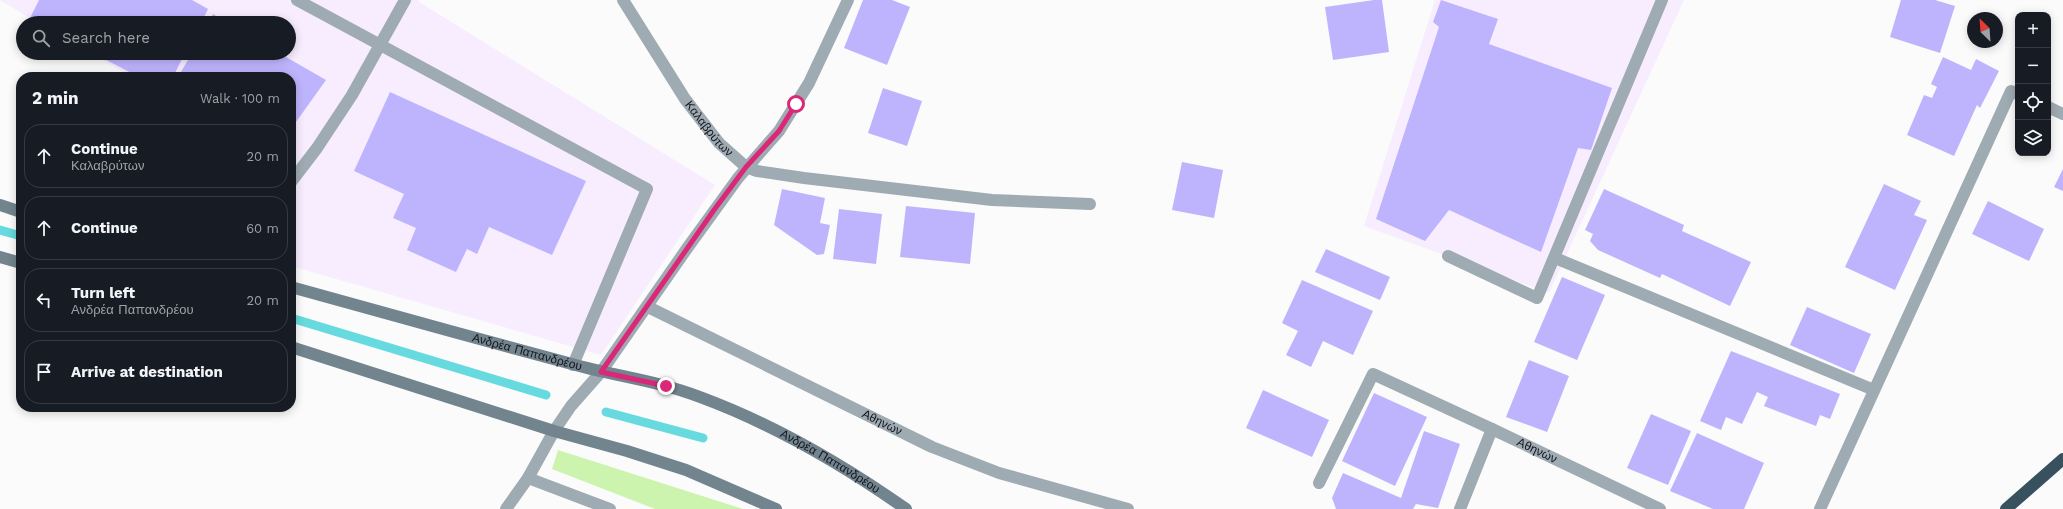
<!DOCTYPE html>
<meta charset="utf-8">
<style>
:root{--surface:#171b24;--page:#20242c;--text:#f1f3f6;--muted:#9ea1a6;--line:#363941}
body{margin:0;font-family:"Work Sans",sans-serif;background:var(--page);color:var(--text)}
.controls{position:absolute;right:12px;top:12px;display:grid;overflow:hidden;border-radius:8px;box-shadow:0 2px 10px #0003}
.controls button{width:36px;height:36px;display:grid;place-items:center;padding:0;border:0;border-bottom:1px solid var(--line);background:var(--surface);color:var(--text);font:20px sans-serif}
.compass{position:absolute;left:1967px;top:12px;width:36px;height:36px;border-radius:50%;background:var(--surface);box-shadow:0 2px 10px #0003;rotate:335deg}
.stop{position:absolute;width:12px;height:12px;margin:-9px;border:3px solid #db2777;border-radius:50%;background:#fff}
.stop.end{background:#db2777;border-color:#fff;box-shadow:0 1px 4px #0008}
.list{margin:0;padding:0;list-style:none}
h2{display:flex;justify-content:space-between;align-items:center;height:52px;margin:0;padding:0 16px;font-size:17px}
h2 small{font-size:13px;font-weight:400;color:var(--muted)}
.list li{display:grid;grid-template-columns:26px 1fr auto;gap:12px;align-items:center;box-sizing:border-box;height:64px;margin:0 8px 8px;padding:0 8px;border:1px solid var(--line);border-radius:16px}
.list b{display:block;font-size:15px;white-space:nowrap}
.list p{margin:0;font-size:13px;white-space:nowrap;color:var(--muted)}
.list em{font-size:13px;font-style:normal;color:var(--muted)}
.icon{flex:none;width:22px;height:22px;fill:none;stroke:currentColor;stroke-width:2;stroke-linecap:round;stroke-linejoin:round}
.map{position:relative;flex:none;width:2063px;height:509px;overflow:hidden}
.search{position:absolute;background:var(--surface);box-shadow:0 2px 10px #0003;left:16px;top:16px;width:280px;height:44px;display:flex;align-items:center;gap:10px;box-sizing:border-box;padding:0 14px;border-radius:22px;color:var(--muted);font-size:15px}
.panel{position:absolute;background:var(--surface);box-shadow:0 2px 10px #0003;left:16px;top:72px;width:280px;height:340px;border-radius:16px}
.map>svg:first-child{display:block}
</style>
<div class="map">
<svg width="2063" height="509" viewBox="0 0 2063 509">
<rect width="100%" height="100%" fill="#fbfbfb"/>
<!-- industrial -->
<g fill="#f7edfe">
<polygon points="0,0 419,0 419,2 715,185 601,355 291,266 291,77 132,77 90,53 289,53 289,23 38,23"/>
<polygon points="1435,0 1684,0 1549,293 1364,226"/>
</g>
<!-- green -->
<polygon fill="#cdf4ae" points="558,450 743,509 655,509 552,469"/>
<g fill="none" stroke-linecap="round" stroke-linejoin="round">
<!-- stream -->
<g stroke="#66dade" stroke-width="9">
<polyline points="0,230 21,236"/>
<polyline points="291,318 546,395"/>
<polyline points="606,412 703,438"/>
</g>
</g>
<!-- building -->
<g fill="#beb4fe">
<polygon points="39,0 192,0 208,9 201,23 35,23 29,20"/>
<polygon points="863,0 892,0 910,7 887,65 844,48"/>
<polygon points="1374,0 1382,0 1389,52 1333,60 1325,7"/>
<polygon points="1441,0 1498,19 1489,44 1612,88 1591,150 1578,148 1541,252 1449,210 1425,241 1376,219 1439,27 1433,22"/>
<polygon points="1901,0 1935,0 1955,6 1940,53 1890,37"/>
<polygon points="213,14 228,23 208,23"/>
<polygon points="93,53 185,53 173,77 139,77"/>
<polygon points="192,53 279,53 326,80 291,129 291,77 178,77"/>
<polygon points="1943,57 1971,70 1976,59 1999,71 1980,108 1977,105 1954,156 1907,135 1924,95 1932,98 1937,87 1931,84"/>
<polygon points="883,88 922,101 907,146 868,133"/>
<polygon points="390,92 586,181 552,255 489,227 477,254 467,249 456,272 407,250 416,228 393,218 404,194 354,171"/>
<polygon points="1182,162 1223,170 1214,218 1172,210"/>
<polygon points="2063,169 2063,191 2054,187"/>
<polygon points="1884,184 1921,201 1914,215 1927,220 1895,290 1845,267"/>
<polygon points="782,189 825,198 820,223 830,225 824,254 817,255 774,225"/>
<polygon points="1604,189 1684,225 1682,231 1751,262 1730,306 1662,274 1660,278 1598,250 1590,241 1593,234 1585,230"/>
<polygon points="1988,201 2044,229 2029,261 1972,234"/>
<polygon points="906,206 975,213 970,264 900,257"/>
<polygon points="839,209 882,214 876,264 833,259"/>
<polygon points="1326,249 1390,277 1380,300 1315,272"/>
<polygon points="1562,277 1605,295 1577,360 1534,342"/>
<polygon points="1302,280 1373,311 1353,355 1323,341 1311,367 1286,355 1298,331 1282,323"/>
<polygon points="1807,307 1871,334 1854,373 1790,345"/>
<polygon points="1731,351 1840,394 1830,419 1820,415 1816,426 1764,406 1768,397 1757,392 1742,424 1726,417 1721,430 1700,421"/>
<polygon points="1529,360 1569,376 1547,432 1506,417"/>
<polygon points="1263,390 1329,420 1312,457 1246,428"/>
<polygon points="1374,393 1427,417 1395,486 1342,461"/>
<polygon points="1651,414 1691,431 1668,485 1627,468"/>
<polygon points="1424,431 1460,444 1438,508 1416,504 1413,509 1336,509 1332,498 1343,473 1401,498"/>
<polygon points="1697,433 1764,463 1744,509 1713,509 1670,491"/>
</g>
<g fill="none" stroke-linecap="round" stroke-linejoin="round">
<!-- lane -->
<g stroke="#9fabb2" stroke-width="12">
<polyline points="297,0 647,189 573,365"/>
<polyline points="291,182 317,148 352,95 405,0"/>
<polyline points="1448,256 1537,298 1662,0"/>
</g>
<!-- street -->
<g stroke="#9fabb2" stroke-width="12">
<path id="s1" d="M623,0L685,99L719,143L746,167L757,171L804,178L992,200L1090,204"/>
<polyline points="2048,107 2063,114"/>
<polyline points="1555,258 1874,390"/>
<path id="s2" d="M648,307L932,447L999,473L1128,509"/>
<polyline points="528,478 610,509"/>
<polyline points="1319,483 1373,374 1492,429"/>
<polyline points="506,509 528,478 554,431 571,406 601,372 688,247 738,178 779,131 809,83 848,0"/>
<path id="s3" d="M1460,509L1492,429L1660,509"/>
<polyline points="1820,509 2011,91 2018,94"/>
</g>
<!-- secondary -->
<g stroke="#72848e" stroke-width="12">
<polyline points="0,205 21,212"/>
<polyline points="0,257 21,263"/>
<path id="s4" d="M291,287C385,313 478,339 572,364C614,376 659,381 700,397C773,424 842,464 906,509"/>
<polyline points="291,347 554,431 627,451 686,470 776,509"/>
</g>
<!-- highway -->
<polyline stroke="#38515f" stroke-width="12" points="2006,509 2063,459"/>
</g>
<g fill="none" stroke-linecap="round" stroke-linejoin="round">
<!-- route -->
<polyline stroke="#db2777" stroke-width="5" points="666,386 601,372 714,210 746,167 779,131 796,104"/>
</g>
<g text-anchor="middle" stroke-width="3.5" stroke-linejoin="round" paint-order="stroke">
<!-- street labels -->
<g font-size="12" fill="#15141d" stroke="#fff">
<text dy="4" stroke="none"><textPath href="#s1" startOffset="155">Καλαβρύτων</textPath></text>
<text dy="4" stroke="none"><textPath href="#s4" startOffset="245">Ανδρέα Παπανδρέου</textPath></text>
<text dy="4" stroke="none"><textPath href="#s2" startOffset="261">Αθηνών</textPath></text>
<text dy="4" stroke="none"><textPath href="#s3" startOffset="136">Αθηνών</textPath></text>
<text dy="4" stroke="none"><textPath href="#s4" startOffset="569">Ανδρέα Παπανδρέου</textPath></text>
</g>
</g>
</svg>
<div class="controls">
<button>+</button>
<button>−</button>
<button><svg class="icon" aria-label="locate" viewBox="0 0 24 24"><circle cx="12" cy="12" r="6"/><path d="M12 2v4M12 18v4M2 12h4M18 12h4"/></svg></button>
<button><svg class="icon" aria-label="layers" viewBox="0 0 24 24"><path d="M12 4l9 5-9 5-9-5zM3 14l9 5 9-5"/></svg></button>
</div>
<svg class="compass" viewBox="-18 -18 36 36"><path d="M0-13l5 13h-10z" fill="#e53935"/><path d="M0 13l5-13h-10z" fill="#9ea1a6"/></svg>
<div class="stop" style="left:796px;top:104px"></div>
<div class="stop end" style="left:666px;top:386px"></div>
<div class="search"><svg class="icon" aria-label="search" viewBox="0 0 24 24"><circle cx="10" cy="10" r="6"/><path d="M15 15l6 6"/></svg>Search here</div>
<section class="panel">
<h2>2 min<small>Walk · 100 m</small></h2>
<ul class="list">
<li><svg class="icon" aria-label="ahead" viewBox="0 0 24 24"><path d="M12 20V5M6 11l6-6 6 6"/></svg><div><b>Continue</b><p>Καλαβρύτων</p></div><em>20 m</em></li>
<li><svg class="icon" aria-label="ahead" viewBox="0 0 24 24"><path d="M12 20V5M6 11l6-6 6 6"/></svg><div><b>Continue</b></div><em>60 m</em></li>
<li><svg class="icon" aria-label="left" viewBox="0 0 24 24"><path d="M17 20v-9H6M10 6l-5 5 5 5"/></svg><div><b>Turn left</b><p>Ανδρέα Παπανδρέου</p></div><em>20 m</em></li>
<li><svg class="icon" aria-label="arrive" viewBox="0 0 24 24"><path d="M6 21V4h12l-3 4 3 4H6"/></svg><div><b>Arrive at destination</b></div></li>
</ul>
</section>
</div>
